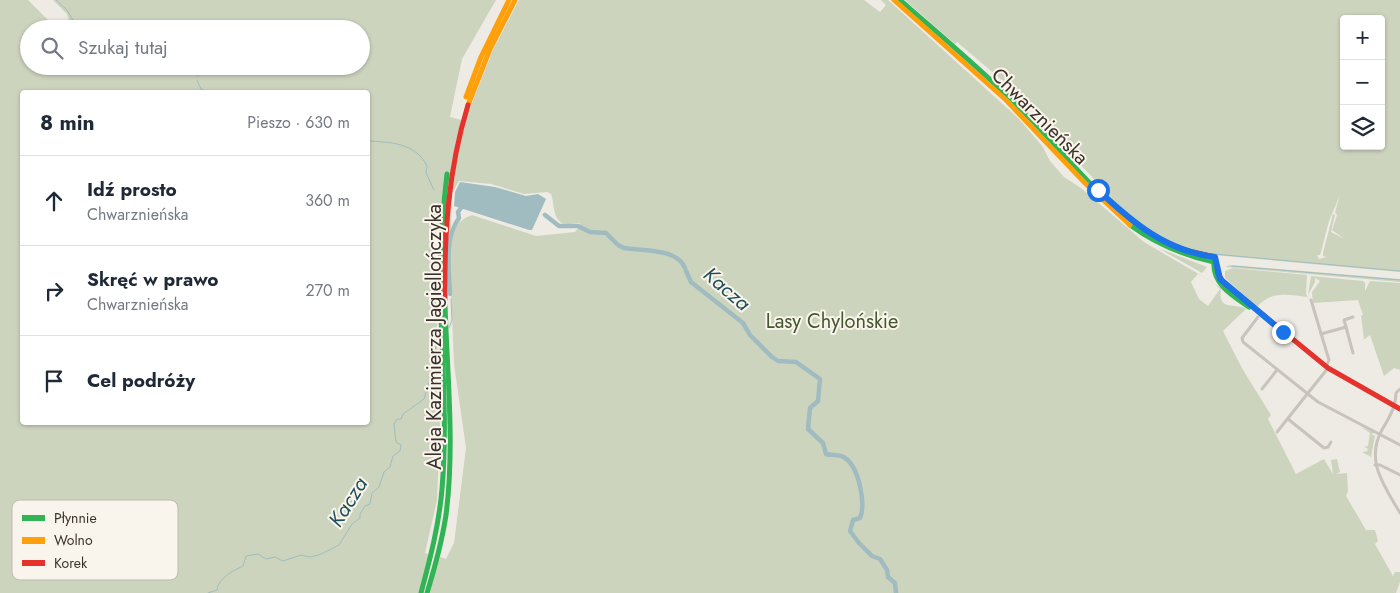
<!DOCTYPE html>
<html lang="pl">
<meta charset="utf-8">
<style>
:root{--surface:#fff;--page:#f2f2f3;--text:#1f2937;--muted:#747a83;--line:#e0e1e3}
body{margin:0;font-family:Jost,sans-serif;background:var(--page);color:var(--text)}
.controls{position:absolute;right:15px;top:15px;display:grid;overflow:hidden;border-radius:5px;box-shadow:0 1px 4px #0004}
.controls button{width:45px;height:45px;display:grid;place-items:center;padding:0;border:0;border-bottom:1px solid var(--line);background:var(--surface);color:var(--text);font:25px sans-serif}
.stop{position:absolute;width:15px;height:15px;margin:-11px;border:4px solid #1a73e8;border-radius:50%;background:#fff}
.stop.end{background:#1a73e8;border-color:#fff;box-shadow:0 1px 5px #0008}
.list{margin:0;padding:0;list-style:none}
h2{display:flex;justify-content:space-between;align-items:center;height:65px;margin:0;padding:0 20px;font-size:21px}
h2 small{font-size:16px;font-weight:400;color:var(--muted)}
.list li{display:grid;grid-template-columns:32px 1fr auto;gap:15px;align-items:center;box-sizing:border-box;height:90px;padding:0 20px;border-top:1px solid var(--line)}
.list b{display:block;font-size:19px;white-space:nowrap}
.list p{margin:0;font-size:16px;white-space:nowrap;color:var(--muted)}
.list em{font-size:16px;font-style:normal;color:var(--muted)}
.icon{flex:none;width:28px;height:28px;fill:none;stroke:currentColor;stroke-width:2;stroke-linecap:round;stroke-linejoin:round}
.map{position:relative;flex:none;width:1400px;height:593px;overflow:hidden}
.search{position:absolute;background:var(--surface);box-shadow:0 1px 4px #0004;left:20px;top:20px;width:350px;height:55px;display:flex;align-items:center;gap:12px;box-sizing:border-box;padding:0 18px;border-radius:28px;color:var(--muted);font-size:19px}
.panel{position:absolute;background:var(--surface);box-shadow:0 1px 4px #0004;left:20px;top:90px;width:350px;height:335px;border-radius:5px}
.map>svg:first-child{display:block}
</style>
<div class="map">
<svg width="1400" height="593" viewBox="0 0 1400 593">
<rect width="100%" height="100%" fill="#eeebe4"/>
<!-- green -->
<g fill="#cdd4be" fill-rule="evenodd">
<path d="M0,0H28L52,24L80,28L69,21L67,14L53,0H496L462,59L450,117L465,121L493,50L519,0H864L880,12L886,5L881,0H888L1019,119L1043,147L1050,161L1064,177L1081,188L1144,242L1214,283L1198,274L1191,282L1199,299L1208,306L1220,289L1215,284L1221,288C1218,312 1231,302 1246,309L1223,331L1243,370L1271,415L1268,419L1296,474L1324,459L1333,474L1331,460L1337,459L1340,472L1336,474L1347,473L1348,491L1346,496L1366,530H1375L1378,541L1375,544L1393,576L1395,572H1400V582L1396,593H429L440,557L446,559L454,543L466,448L454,364L448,221L434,234L440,425L437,500L425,553L431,555L419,593H0ZM29,29H361V66H29ZM22,92H368V422H22ZM459,181L491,184L524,194L547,192L551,194C555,205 552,225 569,224C574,224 576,222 581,224L575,232L536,236L472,215L465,218L451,229L452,193Z"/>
<path d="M905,0H1400V272L1213,255C1145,242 1121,207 1075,159L1079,152L1016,92L957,42L955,44ZM1344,19H1381V146H1344ZM1340,195L1335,212L1337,215L1332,230L1343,238L1331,232L1335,215L1333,214L1323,253V256L1326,257L1319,259L1317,255H1320L1321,252L1329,221Z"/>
<polygon points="1158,248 1207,267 1202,273"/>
<polygon points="1230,265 1400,279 1400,282 1225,267"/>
<path d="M1233,268L1307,275L1306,294L1311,303L1308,297C1288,295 1272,290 1257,307L1225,278V271Z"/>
<polygon points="1311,276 1363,281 1365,283 1365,291 1370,281 1400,283 1400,370 1394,368 1384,376 1370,335 1362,341 1364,339 1361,316 1363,315 1358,300 1313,303 1312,292 1320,281 1315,278 1315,282 1308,295"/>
<polygon points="1361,427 1375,433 1371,434 1375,436 1371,457 1362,452 1368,451 1367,448 1364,447 1368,446 1370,433"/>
</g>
<!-- water -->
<polygon fill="#a0bcc0" points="460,182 495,187 526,196 538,194 546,199 532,230 529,230 454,206 455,192"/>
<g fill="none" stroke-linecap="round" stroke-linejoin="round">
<!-- stream -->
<g stroke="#a0bcc0" stroke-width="1">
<polyline points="56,0 67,10 74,22 96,29"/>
<polyline points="184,66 196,71 198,76"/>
<polyline points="197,80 201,89 208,92"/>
<path d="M368,141C390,142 416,143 427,166L426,173L434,190"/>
<polyline points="1214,254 1400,271"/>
<polyline points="1232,266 1400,280"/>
<polyline points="449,328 452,320 451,299"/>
<polyline points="432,375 437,336"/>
<path d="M208,593L217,590C218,578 233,571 243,566L246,556L258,554L266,559L275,557L283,561L301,555L310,557L319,555L339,545L352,524L360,518V514L365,506L370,504L372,493L379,487L384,472L390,467L393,456L400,451L401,445L396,442L394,424L397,419H401L403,414L424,399L431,376"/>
</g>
<!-- river -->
<g stroke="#a0bcc0" stroke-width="4.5">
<path d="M545,215L559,226H578L590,232L606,233L618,245L624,248C642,251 677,248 685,268"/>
<path d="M686,271L691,282L743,323L750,335L772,357L778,361L796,362L820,379L818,401L810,408L808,429L823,443L826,454C832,456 840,454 845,458C859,467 866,504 860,518L853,520L850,531L859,543L872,556L880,559L887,570L888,577L895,583L896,593"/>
<path d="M450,294C449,270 444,238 459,218L458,212L463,205"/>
</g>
<!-- street -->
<g stroke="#c8c3bc" stroke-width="3">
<polyline points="1311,300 1329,360 1326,367"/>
<polyline points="1258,317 1242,338 1243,342 1318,402 1400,445"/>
<polyline points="1346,327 1353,353"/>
<polyline points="1321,334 1346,327 1344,320 1353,317"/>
<polyline points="1262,389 1277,370"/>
<path d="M1400,389L1396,393C1396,406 1390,417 1383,428C1364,460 1384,485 1400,513"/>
<polyline points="1288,419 1324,448 1328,447 1331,442"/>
<polyline points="1277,432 1328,368"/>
<polyline points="1375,465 1380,465 1400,475"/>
</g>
<!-- fast -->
<g stroke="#30b455" stroke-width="5">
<path d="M900,0C941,36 983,71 1022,110C1068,156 1108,215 1168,243"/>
<path d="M1130,225C1156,244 1182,255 1214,262C1212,284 1233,296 1249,307"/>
<path d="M421,593C430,559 439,525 442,489C448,419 441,350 440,280C440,244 443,209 447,174"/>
<path d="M427,593C435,567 442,541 446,515C455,445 447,374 445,304"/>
</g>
<!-- slow -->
<g stroke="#ff9f0a" stroke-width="5">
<polyline points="894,0 1006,100 1085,183 1130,225"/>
<polyline points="466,97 481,57 509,0"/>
<polyline points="468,105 490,49 515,0"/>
</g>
<!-- jam -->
<g stroke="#e5322d" stroke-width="5">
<polyline points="1168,243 1184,250 1215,257 1218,273 1223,282 1328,368 1400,409"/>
<path d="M445,304C444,235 448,170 468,105"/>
</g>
</g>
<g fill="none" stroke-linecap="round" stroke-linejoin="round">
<!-- route -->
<path stroke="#1a73e8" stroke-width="6" d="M1098,190C1133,223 1166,251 1215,257L1220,279L1283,332"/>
</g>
<g text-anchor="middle" stroke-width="4" stroke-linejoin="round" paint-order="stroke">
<!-- street labels -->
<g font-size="20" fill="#39302a" stroke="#faf5ec">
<text transform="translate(1040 116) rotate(45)" y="7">Chwarznieńska</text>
<text transform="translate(434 337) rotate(-90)" y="7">Aleja Kazimierza Jagiellończyka</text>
</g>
<!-- park labels -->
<g font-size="20" fill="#43572e" stroke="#faf5ec">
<text x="832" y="328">Lasy Chylońskie</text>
</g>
<!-- water labels -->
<g font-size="21" font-style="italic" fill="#20505a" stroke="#faf5ec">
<text transform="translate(727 289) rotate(41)" y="7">Kacza</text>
<text transform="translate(348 502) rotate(-58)" y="7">Kacza</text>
</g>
</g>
<!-- legend -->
<rect x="12" y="500" width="166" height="80" rx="8" fill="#faf5ec" stroke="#c0bab2" stroke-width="1"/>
<rect x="22" y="515" width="23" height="6" fill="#30b455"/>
<rect x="22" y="537" width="23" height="7" fill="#ff9f0a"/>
<rect x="22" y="560" width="23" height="6" fill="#e5322d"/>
<g font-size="14" fill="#39302a">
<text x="54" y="523">Płynnie</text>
<text x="54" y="545">Wolno</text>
<text x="54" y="568">Korek</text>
</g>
</svg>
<div class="controls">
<button>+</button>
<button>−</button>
<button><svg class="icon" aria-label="layers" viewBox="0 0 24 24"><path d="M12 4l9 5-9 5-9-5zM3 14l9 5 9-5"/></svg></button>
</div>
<div class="stop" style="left:1098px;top:190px"></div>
<div class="stop end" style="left:1283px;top:332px"></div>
<div class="search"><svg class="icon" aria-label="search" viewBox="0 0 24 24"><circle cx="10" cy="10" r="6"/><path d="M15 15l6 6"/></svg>Szukaj tutaj</div>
<section class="panel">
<h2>8 min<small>Pieszo · 630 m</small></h2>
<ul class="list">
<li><svg class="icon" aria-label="ahead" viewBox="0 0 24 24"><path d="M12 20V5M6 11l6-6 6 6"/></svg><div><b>Idź prosto</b><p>Chwarznieńska</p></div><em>360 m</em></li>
<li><svg class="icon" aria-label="right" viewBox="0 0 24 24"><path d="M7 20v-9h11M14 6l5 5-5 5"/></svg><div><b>Skręć w prawo</b><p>Chwarznieńska</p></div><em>270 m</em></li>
<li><svg class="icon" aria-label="arrive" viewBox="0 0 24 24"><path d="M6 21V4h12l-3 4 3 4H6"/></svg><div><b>Cel podróży</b></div></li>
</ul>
</section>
</div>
